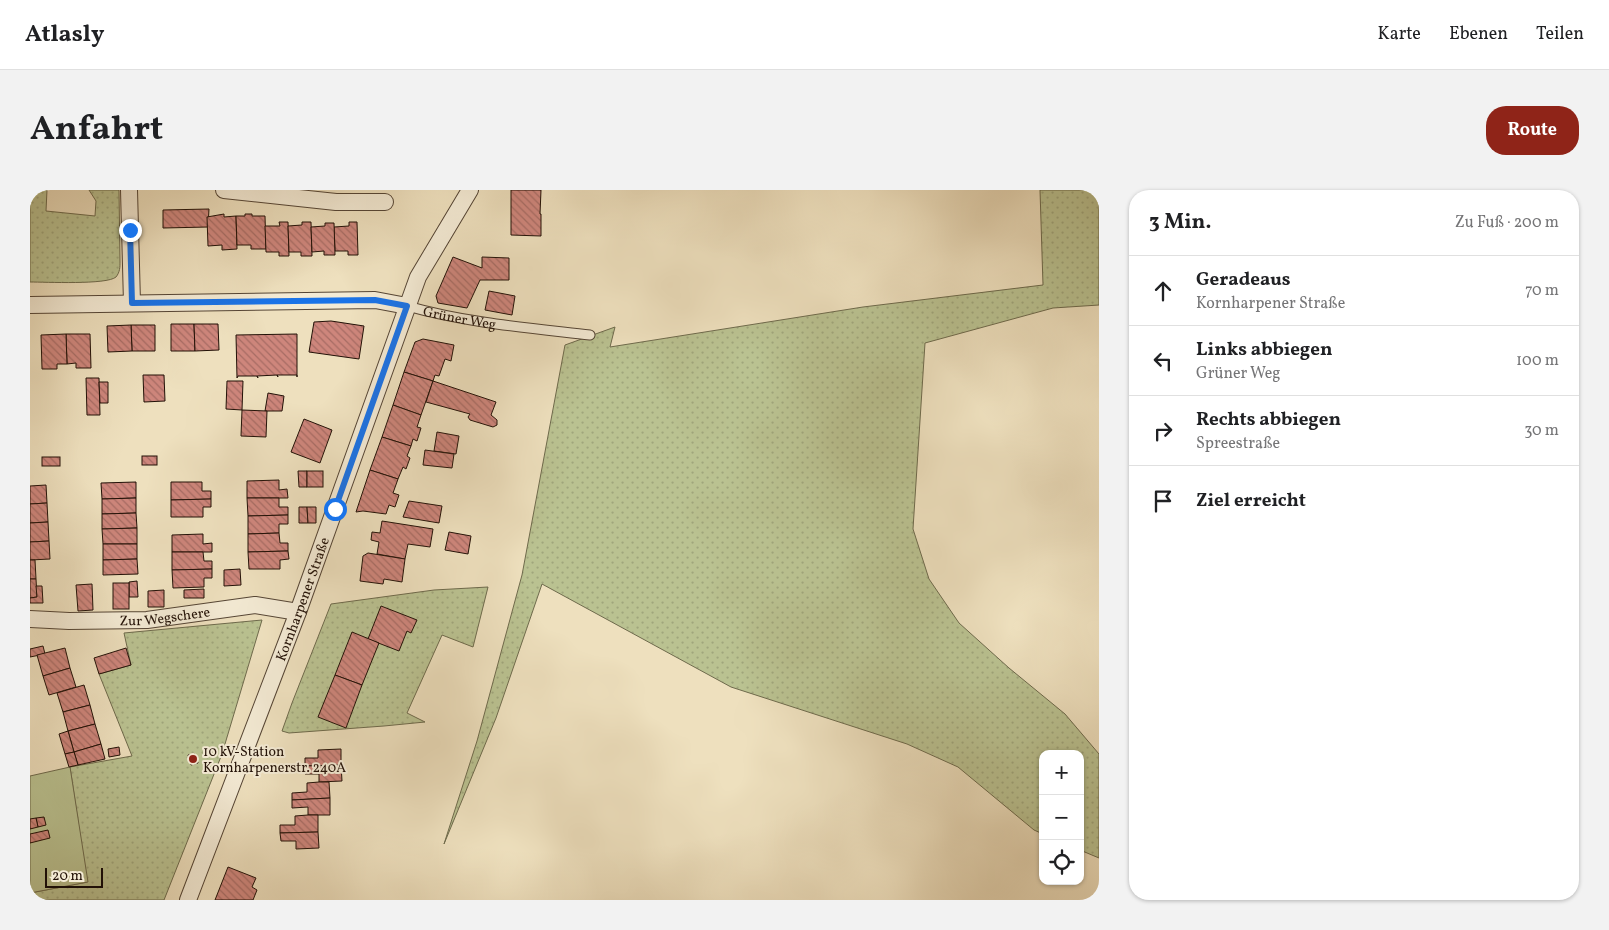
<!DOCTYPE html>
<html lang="de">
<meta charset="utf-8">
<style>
:root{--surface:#fff;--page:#f2f2f2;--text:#202124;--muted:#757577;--line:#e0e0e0;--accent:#8f2418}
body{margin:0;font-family:Vollkorn,serif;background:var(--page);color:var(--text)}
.controls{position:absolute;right:15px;bottom:15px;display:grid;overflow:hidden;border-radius:10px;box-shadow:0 1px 4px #0004}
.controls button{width:45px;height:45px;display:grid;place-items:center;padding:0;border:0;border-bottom:1px solid var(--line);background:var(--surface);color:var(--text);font:25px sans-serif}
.scale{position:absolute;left:15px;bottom:12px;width:58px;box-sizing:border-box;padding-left:5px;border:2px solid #221107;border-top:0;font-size:14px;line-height:18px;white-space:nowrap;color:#221107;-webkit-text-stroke:4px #f4ebd5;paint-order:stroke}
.stop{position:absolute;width:15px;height:15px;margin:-11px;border:4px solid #1a73e8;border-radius:50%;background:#fff}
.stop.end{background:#1a73e8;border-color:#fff;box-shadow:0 1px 5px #0008}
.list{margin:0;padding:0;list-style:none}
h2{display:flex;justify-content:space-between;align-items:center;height:65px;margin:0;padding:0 20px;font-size:21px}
h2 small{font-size:16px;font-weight:400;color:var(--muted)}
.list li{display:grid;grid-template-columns:32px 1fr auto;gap:15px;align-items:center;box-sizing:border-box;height:70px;padding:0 20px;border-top:1px solid var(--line)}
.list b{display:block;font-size:19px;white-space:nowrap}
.list p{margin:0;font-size:16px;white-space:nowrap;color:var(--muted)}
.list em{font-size:16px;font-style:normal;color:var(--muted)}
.icon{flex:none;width:28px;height:28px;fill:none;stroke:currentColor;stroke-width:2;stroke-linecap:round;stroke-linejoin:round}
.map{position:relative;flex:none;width:1069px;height:710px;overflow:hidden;border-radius:20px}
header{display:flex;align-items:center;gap:30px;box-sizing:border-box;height:70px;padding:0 25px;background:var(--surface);border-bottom:1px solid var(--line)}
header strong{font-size:24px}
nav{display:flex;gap:28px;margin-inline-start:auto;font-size:18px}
.intro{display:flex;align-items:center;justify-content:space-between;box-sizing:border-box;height:120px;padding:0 30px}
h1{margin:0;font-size:35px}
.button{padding:12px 22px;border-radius:20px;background:var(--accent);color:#fff;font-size:18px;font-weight:700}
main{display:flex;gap:30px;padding:0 30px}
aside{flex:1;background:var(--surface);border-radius:20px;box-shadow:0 1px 4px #0004}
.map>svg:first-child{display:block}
</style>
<header>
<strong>Atlasly</strong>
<nav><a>Karte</a><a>Ebenen</a><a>Teilen</a></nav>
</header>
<div class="intro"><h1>Anfahrt</h1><a class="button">Route</a></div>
<main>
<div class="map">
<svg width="1069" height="710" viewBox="0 0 1069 710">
<defs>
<pattern id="grass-dots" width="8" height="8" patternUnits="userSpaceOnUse" patternTransform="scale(1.25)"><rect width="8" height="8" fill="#bac291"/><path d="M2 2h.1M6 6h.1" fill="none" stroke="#a0a67c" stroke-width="1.8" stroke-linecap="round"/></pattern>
<pattern id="building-back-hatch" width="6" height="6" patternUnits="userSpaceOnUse" patternTransform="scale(1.25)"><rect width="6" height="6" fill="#ce867c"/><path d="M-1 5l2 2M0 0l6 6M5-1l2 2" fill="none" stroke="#a76c64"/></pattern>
</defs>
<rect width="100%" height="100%" fill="#eee0be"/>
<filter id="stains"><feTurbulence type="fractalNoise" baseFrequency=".004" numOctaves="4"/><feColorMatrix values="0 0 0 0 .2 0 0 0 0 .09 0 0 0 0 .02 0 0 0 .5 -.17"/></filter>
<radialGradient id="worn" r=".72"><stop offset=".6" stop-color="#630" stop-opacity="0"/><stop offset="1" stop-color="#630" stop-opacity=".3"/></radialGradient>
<!-- grass -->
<g fill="url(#grass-dots)" stroke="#6e6a4c">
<path d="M0,0H17L16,21L65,26L66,11L59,0H89L90,72C90,77 90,82 86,87C77,95 15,92 0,92Z"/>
<polygon points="1010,0 1069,0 1069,115 1023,118 895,153 883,339 899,389 929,433 979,478 1035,524 1069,564 1069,668 1050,660 1050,564 1013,564 1013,644 1004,640 928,577 877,554 701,497 512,394 466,528 414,654 447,551 492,385 535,155 585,137 580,157 833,117 1013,95"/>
<polygon points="458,397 443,457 412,445 377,523 395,532 354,536 259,543 252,541 262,513 301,414 404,400"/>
<polygon points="232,430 192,564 134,710 0,710 0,703 57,692 40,577 102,566 69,484 101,475 94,443"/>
</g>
<!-- green -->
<polygon fill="#bac291" stroke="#6e6a4c" points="40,577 58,692 0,703 0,586"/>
<!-- building -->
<g fill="url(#building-back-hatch)" stroke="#221107">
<polygon points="481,0 511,0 510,24 511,24 511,46 481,45"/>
<polygon points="179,19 178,37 133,38 133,20"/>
<polygon points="194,24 194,27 206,26 207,59 192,60 192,55 178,56 177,27"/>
<polygon points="215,24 222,24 222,26 235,26 236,59 221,59 221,55 207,55 206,26 215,26"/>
<polygon points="249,32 258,32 259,66 249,66 249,62 236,62 235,36 250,36"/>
<polygon points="272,32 281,32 282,66 271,66 271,62 259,62 258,36 272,35"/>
<polygon points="319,32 327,32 328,65 318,65 318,61 305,61 304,37 319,36"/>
<polygon points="295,33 304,33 305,65 294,65 294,61 282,62 281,37 295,36"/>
<polygon points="423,67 452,78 452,67 479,68 479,90 450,90 437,118 408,113 406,106"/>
<polygon points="459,101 485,106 482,125 455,120"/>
<polygon points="301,131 334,136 329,169 279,162 284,132"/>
<polygon points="141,134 164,134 165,161 141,161"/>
<polygon points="164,134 188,134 189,160 165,161"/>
<polygon points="101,135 125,135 125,161 102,161"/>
<polygon points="101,135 102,161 78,162 77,136"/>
<polygon points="36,144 60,144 61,178 46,178 46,173 37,174"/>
<polygon points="36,144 37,174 27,174 27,179 12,179 11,145"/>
<polygon points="267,144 267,187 267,185 247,185 248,187 247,185 227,186 228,188 227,186 208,186 207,188 206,145"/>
<polygon points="393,149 424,155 421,171 415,169 409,186 405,185 403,191 374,182 385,152"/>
<polygon points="374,182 403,191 391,225 363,215"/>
<polygon points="113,185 134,185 135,211 114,212"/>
<polygon points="56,188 69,188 70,225 57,225"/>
<polygon points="197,191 213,191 212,220 196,219"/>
<polygon points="403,191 466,212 461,225 467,230 467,235 463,237 440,230 438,227 440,224 396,212"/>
<polygon points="69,192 78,192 78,213 70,213"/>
<polygon points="238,203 254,206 252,221 235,221"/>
<polygon points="363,215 391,225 387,237 391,238 387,251 383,249 381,256 352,247"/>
<polygon points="212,220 237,221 236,247 211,246"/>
<polygon points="274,229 302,240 290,273 261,262"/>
<polygon points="407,242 429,246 426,264 404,261"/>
<polygon points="352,247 381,256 377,266 380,268 376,279 373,277 368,289 340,280"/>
<polygon points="395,260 424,264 422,278 393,275"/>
<rect x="112" y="266" width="15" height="9"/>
<rect x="12" y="267" width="18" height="9"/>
<polygon points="340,280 368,289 363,303 369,305 365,317 359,315 356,324 333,321 326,322"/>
<polygon points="268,281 277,281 277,297 269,297"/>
<rect x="277" y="281" width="16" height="16"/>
<polygon points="249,290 249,300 257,299 258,308 217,308 217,291"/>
<polygon points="106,292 106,308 72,309 71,293"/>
<polygon points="141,292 172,292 172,301 181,301 181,309 141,310"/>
<polygon points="16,295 17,313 0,314 0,296"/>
<polygon points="106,308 106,323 72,324 72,309"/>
<polygon points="217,308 249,308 249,317 258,317 258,325 218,326"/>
<polygon points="181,309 181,317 173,317 173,327 141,327 141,310"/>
<polygon points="379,311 412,316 409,333 373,327"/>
<polygon points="17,313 18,332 0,333 0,314"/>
<polygon points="269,317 277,317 278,333 269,333"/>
<polygon points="277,317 286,317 286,333 278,333"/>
<polygon points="106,323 107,338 72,339 72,324"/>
<polygon points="258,325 258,334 249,334 249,343 218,344 218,326"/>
<polygon points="352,331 403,339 400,357 378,354 375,369 347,364 349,352 341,350 342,342 350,343"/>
<polygon points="18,332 19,351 0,352 0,333"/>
<polygon points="107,338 107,354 73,354 72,339"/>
<polygon points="419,342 441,346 438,364 415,360"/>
<polygon points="249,343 250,353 258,353 258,361 218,362 218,344"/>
<polygon points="173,344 173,354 182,353 182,362 142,362 142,345"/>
<polygon points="19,351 20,369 0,370 0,352"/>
<polygon points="73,354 107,354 107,369 73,370"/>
<polygon points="258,361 259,369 250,370 250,379 219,379 218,362"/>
<polygon points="142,362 173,362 174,371 182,371 182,379 142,380"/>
<polygon points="338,363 375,369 372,392 354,389 353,394 330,391 333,366"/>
<polygon points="107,369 108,384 73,385 73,370"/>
<polygon points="0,370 5,370 6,389 0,389"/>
<polygon points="182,379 182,388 174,388 174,397 143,398 142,380"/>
<polygon points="210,379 211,395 194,396 194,380"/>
<polygon points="0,389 6,389 7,407 0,408"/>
<polygon points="107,391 108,407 99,407 99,392"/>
<rect x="83" y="393" width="16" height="26"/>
<polygon points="62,394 63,420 48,421 46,395"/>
<polygon points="6,396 12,396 13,413 0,413 0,408 7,407"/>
<polygon points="174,399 174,408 154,408 154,400"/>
<polygon points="134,400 134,417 118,417 118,401"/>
<polygon points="351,416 387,430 381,443 377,441 369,461 338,449"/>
<polygon points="322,442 349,453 332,495 305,485"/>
<polygon points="13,456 15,464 0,467 0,459"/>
<polygon points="35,458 40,478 13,486 7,465"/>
<polygon points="96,458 101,475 69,484 64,468"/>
<polygon points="40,478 46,497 19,505 13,486"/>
<polygon points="305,485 332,495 316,538 288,527"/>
<polygon points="54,495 60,515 33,522 27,503"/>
<polygon points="60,515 65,534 38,541 33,522"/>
<polygon points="65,534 71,554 44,562 38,541"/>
<polygon points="38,541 44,562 35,564 29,544"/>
<polygon points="71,554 75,569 48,575 44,562"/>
<polygon points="89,557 90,565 79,567 78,559"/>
<polygon points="311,559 311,575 275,576 275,568 288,568 288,560"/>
<polygon points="44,562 48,575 39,577 35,564"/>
<polygon points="165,564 168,573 161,575 158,565"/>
<polygon points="311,575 312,591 289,592 289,584 275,584 275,576"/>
<polygon points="289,592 299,592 300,608 262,610 262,603 277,602 277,593"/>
<polygon points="300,608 300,625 278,625 278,617 262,618 262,610"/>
<polygon points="278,625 288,625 288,642 250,643 250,635 265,635 265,626"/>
<polygon points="14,627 16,635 8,637 6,628"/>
<polygon points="6,628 8,637 0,639 0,629"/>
<polygon points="18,640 20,648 0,653 0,644"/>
<polygon points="288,642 289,658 266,659 266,651 251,651 250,643"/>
<polygon points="198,677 226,688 222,697 227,700 223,710 185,710"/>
</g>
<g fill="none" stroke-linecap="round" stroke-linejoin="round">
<defs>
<g id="lane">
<path id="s1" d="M377,116C437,133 499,138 560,145"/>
</g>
<g id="street">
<polyline points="99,0 102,113"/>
<polyline points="194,0 306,12 355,12"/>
<polyline points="0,115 345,110 377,116"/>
<path id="s2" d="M0,429L39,431L117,430L225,415L268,422"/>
<path id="s3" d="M158,710L268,422L388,87L440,0"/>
</g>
</defs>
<!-- lane casing -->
<use href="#lane" stroke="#554535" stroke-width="11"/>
<!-- street casing -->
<use href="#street" stroke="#554535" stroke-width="18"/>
<!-- lane -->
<use href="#lane" stroke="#f4ebd5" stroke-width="9"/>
<!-- street -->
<use href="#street" stroke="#f4ebd5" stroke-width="16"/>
</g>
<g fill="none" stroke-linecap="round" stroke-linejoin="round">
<!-- route -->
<polyline stroke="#1a73e8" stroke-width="6" points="100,40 102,113 345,110 377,116 305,319"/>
</g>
<!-- markers -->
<circle fill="#8f2418" stroke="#f4ebd5" stroke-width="2" cx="163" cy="569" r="5"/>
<g text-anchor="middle" stroke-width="4" stroke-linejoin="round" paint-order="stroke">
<!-- street labels -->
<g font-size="14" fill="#221107" stroke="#f4ebd5">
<text dy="5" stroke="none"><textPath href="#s1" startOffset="54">Grüner Weg</textPath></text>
<text dy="5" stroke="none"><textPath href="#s3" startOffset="322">Kornharpener Straße</textPath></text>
<text dy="5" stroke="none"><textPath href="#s2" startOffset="135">Zur Wegschere</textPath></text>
</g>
<!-- poi labels -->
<g font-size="14" fill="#221107" stroke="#f4ebd5" text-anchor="start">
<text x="173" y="566">10 kV-Station<tspan x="173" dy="16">Kornharpenerstr. 240A</tspan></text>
</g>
</g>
<rect width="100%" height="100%" filter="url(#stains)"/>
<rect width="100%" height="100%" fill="url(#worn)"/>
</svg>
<div class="controls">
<button>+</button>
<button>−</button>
<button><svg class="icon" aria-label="locate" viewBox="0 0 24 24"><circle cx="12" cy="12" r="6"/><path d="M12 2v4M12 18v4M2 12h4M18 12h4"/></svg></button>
</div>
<div class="scale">20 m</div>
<div class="stop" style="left:305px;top:319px"></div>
<div class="stop end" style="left:100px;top:40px"></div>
</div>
<aside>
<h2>3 Min.<small>Zu Fuß · 200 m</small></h2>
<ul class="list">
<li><svg class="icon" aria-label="ahead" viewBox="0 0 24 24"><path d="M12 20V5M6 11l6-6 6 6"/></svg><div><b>Geradeaus</b><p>Kornharpener Straße</p></div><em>70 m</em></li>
<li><svg class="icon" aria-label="left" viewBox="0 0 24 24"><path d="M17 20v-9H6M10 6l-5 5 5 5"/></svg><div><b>Links abbiegen</b><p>Grüner Weg</p></div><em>100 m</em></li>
<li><svg class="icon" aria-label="right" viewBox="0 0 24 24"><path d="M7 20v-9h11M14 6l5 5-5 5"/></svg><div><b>Rechts abbiegen</b><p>Spreestraße</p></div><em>30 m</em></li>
<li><svg class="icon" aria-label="arrive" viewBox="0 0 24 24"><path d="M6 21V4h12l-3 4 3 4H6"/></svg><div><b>Ziel erreicht</b></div></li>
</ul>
</aside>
</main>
